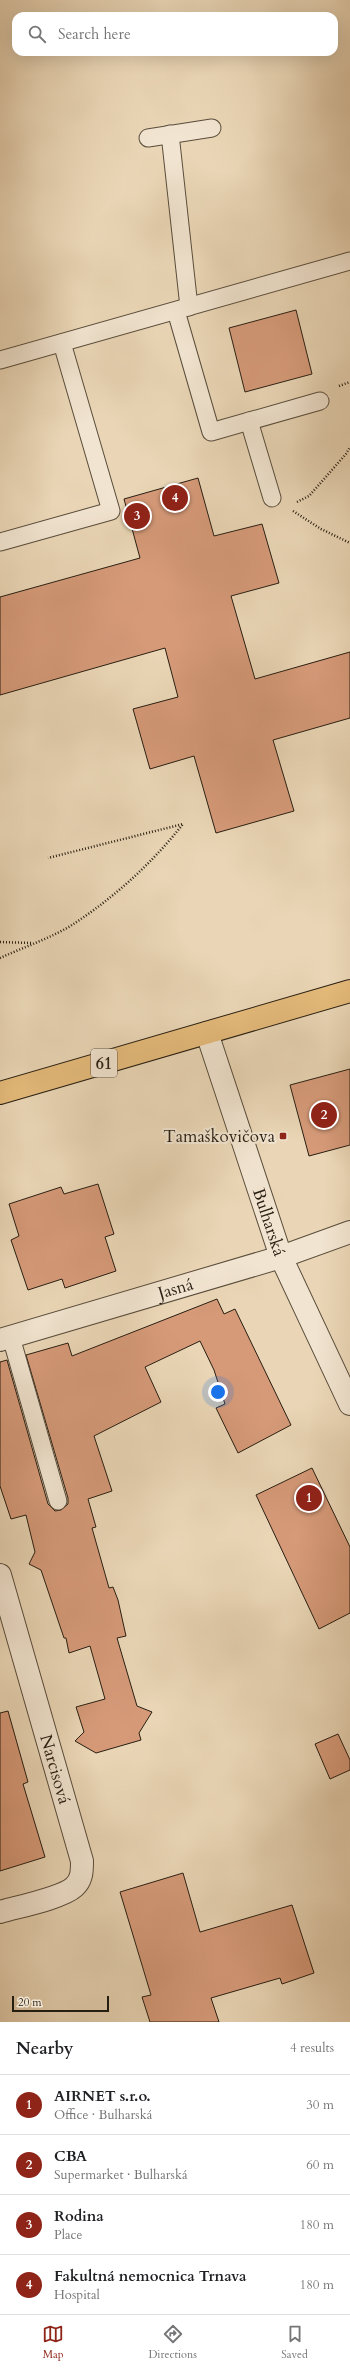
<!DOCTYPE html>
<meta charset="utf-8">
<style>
:root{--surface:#fff;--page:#f6f6f6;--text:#202124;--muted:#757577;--line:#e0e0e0;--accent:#8f2418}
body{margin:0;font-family:Cardo,serif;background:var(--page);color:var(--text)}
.scale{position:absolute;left:12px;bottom:10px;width:97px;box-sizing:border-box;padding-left:4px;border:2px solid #271e12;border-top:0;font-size:11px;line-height:14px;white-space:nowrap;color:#271e12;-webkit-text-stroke:3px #f1e4d0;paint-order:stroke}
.you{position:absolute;left:218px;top:1392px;width:14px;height:14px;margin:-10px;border:3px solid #fff;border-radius:50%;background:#1a73e8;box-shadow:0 0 0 6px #1a73e833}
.badge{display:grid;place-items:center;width:26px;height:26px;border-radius:50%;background:var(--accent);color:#fff;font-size:13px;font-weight:700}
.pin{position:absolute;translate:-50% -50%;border:2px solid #fff;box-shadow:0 1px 4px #0006}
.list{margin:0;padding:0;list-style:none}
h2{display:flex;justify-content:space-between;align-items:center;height:52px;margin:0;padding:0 16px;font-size:17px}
h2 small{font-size:13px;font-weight:400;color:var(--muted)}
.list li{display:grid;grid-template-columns:26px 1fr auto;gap:12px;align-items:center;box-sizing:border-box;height:60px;padding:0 16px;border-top:1px solid var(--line)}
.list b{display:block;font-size:15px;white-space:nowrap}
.list p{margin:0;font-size:13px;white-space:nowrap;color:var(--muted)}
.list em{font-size:13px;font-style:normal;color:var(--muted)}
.icon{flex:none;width:22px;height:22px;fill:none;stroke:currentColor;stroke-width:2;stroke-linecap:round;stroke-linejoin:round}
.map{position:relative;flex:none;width:350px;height:2022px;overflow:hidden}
.search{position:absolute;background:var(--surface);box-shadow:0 4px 16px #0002;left:12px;right:12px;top:12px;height:44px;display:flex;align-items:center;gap:10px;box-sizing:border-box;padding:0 14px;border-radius:12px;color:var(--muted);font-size:15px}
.sheet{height:292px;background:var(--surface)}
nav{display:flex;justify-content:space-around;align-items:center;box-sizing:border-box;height:56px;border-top:1px solid var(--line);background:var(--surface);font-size:11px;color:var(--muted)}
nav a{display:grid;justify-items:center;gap:2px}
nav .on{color:var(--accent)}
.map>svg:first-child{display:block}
</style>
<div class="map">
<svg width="350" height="2022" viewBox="0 0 350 2022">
<rect width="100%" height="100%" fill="#ead6b6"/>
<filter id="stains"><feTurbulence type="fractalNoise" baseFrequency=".005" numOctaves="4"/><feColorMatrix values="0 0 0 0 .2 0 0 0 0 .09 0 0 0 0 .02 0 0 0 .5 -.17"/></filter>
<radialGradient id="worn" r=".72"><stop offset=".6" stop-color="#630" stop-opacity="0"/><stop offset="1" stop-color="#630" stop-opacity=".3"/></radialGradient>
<!-- building -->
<g fill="#d69a79" stroke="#271e12">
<polygon points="296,310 312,374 245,392 229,328"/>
<polygon points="198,478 214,536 262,524 279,583 231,596 255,679 350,652 350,718 273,740 294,811 216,833 194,756 150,769 133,709 178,697 165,648 0,695 0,597 140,558 124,499"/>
<polygon points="350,1069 350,1145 309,1156 290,1085"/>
<polygon points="98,1184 114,1234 105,1237 116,1271 65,1288 62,1279 28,1290 11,1240 19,1236 9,1204 61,1187 64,1194"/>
<polygon points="217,1299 224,1314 235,1309 291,1425 238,1453 216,1408 225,1404 214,1370 200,1341 145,1367 161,1402 94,1436 112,1491 88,1499 96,1527 92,1528 109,1588 113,1587 118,1600 126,1636 117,1638 137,1706 152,1712 139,1733 141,1740 96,1753 75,1741 84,1732 76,1707 105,1699 90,1646 69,1653 66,1638 64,1638 41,1570 29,1564 35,1552 26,1515 11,1519 0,1486 0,1362 7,1360 48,1504 55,1511 61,1510 68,1504 68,1498 26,1355 68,1343 72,1356"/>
<polygon points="312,1468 350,1547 350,1613 319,1629 256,1495"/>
<polygon points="8,1711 28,1782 23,1784 45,1857 0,1871 0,1713"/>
<polygon points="338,1734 350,1760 350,1770 330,1779 315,1744"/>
<polygon points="183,1873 200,1932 292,1905 314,1973 282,1984 280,1978 211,1998 219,2022 150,2022 142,1997 151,1995 120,1892"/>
</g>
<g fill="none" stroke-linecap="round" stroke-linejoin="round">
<defs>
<g id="service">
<polyline points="170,134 189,307"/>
<polyline points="148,138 212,128"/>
<polyline points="176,311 211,432 320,401"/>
<polyline points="0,360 350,261"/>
<polyline points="249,421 272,498"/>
<polyline points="0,542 111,511 62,343"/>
<polyline points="11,1337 58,1501"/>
</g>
<g id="minor">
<path id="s1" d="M207,1033L281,1257L350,1404"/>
<path id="s2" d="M0,1340L281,1257L350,1232"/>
<path id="s3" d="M0,1575L82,1861C82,1871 82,1880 74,1887C62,1898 17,1907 0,1912"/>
</g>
<polyline id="primary" points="0,1093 350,991"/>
</defs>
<!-- service casing -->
<use href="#service" stroke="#584c3b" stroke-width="19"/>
<!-- minor casing -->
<use href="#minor" stroke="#584c3b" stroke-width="24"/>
<!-- primary casing -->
<use href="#primary" stroke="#271e12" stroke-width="24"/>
<!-- path -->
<g stroke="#271e12" stroke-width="2.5" stroke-dasharray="1 2" stroke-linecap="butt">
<polyline points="339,386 350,382"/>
<polyline points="297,502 309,496 346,454 350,447"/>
<polyline points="293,511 321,529 350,543"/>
<polyline points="0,942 31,943"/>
<path d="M0,958C24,947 54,937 75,923C116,896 153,862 183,824L48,858"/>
</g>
<!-- service -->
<use href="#service" stroke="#f1e4d0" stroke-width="17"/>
<!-- minor -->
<use href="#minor" stroke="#f1e4d0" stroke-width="22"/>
<!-- primary -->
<use href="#primary" stroke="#e5bb7b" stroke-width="22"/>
</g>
<!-- markers -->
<rect fill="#8f2418" stroke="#f1e4d0" stroke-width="1.5" x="279" y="1132" width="8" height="8" rx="2"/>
<g text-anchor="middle" stroke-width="4" stroke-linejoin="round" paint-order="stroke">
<!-- shield labels -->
<rect fill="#f1e4d0" stroke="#64594b" stroke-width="1" x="91" y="1049" width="26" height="28" rx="3"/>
<g font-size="16" font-weight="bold" fill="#271e12">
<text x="104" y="1069">61</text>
</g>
<!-- poi labels -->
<g font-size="17" fill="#271e12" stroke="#f1e4d0" text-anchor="end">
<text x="275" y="1142">Tamaškovičova</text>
</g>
<!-- street labels -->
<g font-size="17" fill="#271e12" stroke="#f1e4d0">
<text dy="6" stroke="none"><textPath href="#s1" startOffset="199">Bulharská</textPath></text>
<text dy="6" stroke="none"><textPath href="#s2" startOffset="183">Jasná</textPath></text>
<text dy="6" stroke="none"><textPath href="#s3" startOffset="202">Narcisová</textPath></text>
</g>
</g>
<rect width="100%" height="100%" filter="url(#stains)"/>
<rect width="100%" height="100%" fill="url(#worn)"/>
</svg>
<div class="scale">20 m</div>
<div class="you"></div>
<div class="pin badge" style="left:309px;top:1498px">1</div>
<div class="pin badge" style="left:324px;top:1115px">2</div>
<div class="pin badge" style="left:137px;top:516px">3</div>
<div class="pin badge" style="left:175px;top:498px">4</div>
<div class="search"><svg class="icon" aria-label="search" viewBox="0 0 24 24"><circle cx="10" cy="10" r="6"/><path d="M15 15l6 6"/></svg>Search here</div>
</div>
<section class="sheet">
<h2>Nearby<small>4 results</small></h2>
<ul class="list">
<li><span class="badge">1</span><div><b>AIRNET s.r.o.</b><p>Office · Bulharská</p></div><em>30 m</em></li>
<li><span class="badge">2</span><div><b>CBA</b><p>Supermarket · Bulharská</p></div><em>60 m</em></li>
<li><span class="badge">3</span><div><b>Rodina</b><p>Place</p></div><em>180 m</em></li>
<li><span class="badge">4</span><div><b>Fakultná nemocnica Trnava</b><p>Hospital</p></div><em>180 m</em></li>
</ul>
</section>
<nav>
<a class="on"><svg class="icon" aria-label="map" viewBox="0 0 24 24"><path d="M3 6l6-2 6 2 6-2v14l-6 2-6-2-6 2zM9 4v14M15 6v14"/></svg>Map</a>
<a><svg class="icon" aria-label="directions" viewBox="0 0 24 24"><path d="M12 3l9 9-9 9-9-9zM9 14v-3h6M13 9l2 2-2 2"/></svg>Directions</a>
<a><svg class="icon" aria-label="saved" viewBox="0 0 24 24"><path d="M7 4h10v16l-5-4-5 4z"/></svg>Saved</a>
</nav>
